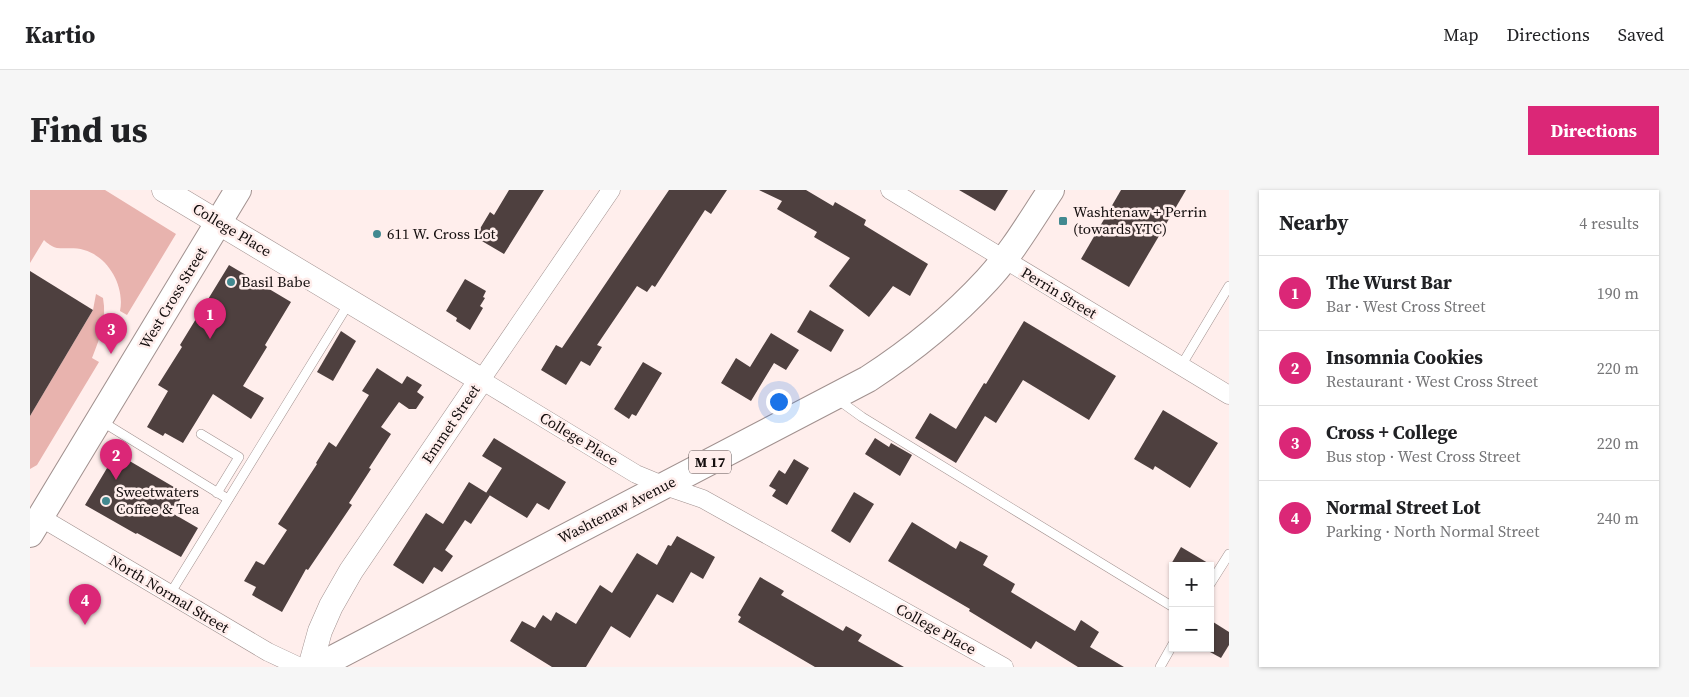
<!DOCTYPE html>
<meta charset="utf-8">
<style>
:root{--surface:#fff;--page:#f6f6f6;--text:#202124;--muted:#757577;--line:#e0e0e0;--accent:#db2777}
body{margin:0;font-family:"Source Serif 4",serif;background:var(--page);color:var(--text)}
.controls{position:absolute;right:15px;bottom:15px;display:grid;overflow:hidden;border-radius:0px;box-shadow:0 1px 4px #0004}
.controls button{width:45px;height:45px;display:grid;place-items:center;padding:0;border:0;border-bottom:1px solid var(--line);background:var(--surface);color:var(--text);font:25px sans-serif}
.you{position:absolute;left:748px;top:211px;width:18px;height:18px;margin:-12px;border:4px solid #fff;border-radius:50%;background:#1a73e8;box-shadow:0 0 0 8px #1a73e833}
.badge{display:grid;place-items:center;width:32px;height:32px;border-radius:50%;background:var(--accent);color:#fff;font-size:16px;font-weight:700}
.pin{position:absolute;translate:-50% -41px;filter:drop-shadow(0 1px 2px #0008)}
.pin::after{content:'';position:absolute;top:26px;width:18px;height:15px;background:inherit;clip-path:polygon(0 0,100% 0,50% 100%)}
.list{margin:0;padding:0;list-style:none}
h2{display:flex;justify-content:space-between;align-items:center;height:65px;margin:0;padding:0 20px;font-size:21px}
h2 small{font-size:16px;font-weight:400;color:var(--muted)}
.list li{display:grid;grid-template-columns:32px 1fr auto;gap:15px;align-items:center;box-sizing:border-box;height:75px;padding:0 20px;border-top:1px solid var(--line)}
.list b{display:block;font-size:19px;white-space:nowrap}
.list p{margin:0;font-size:16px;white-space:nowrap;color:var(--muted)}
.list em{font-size:16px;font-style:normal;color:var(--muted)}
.map{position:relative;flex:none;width:1199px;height:477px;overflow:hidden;border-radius:0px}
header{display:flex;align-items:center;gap:30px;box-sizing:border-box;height:70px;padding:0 25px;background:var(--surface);border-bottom:1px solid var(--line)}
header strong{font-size:24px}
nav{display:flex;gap:28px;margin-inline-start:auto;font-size:18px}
.intro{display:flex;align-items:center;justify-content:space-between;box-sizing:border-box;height:120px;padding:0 30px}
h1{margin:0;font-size:35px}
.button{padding:12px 22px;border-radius:0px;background:var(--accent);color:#fff;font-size:18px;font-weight:700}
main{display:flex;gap:30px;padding:0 30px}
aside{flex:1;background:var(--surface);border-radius:0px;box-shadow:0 1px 4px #0004}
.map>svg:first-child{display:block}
</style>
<header>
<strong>Kartio</strong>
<nav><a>Map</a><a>Directions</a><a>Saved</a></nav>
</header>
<div class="intro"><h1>Find us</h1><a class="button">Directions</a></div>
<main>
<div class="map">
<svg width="1199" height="477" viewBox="0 0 1199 477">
<rect width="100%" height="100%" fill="#ffeeec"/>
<!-- green -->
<g fill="#e8b3ae">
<path d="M0,0H75L146,44L97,125L90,121C95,97 79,67 54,60C45,57 36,59 27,58C22,57 17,53 14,50L0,73Z"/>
<path d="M66,104L73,108C77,130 70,148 62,168L69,172L7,275L0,279V226L63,120Z"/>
</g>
<!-- building -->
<g fill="#4e403f">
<polygon points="479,0 514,0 474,64 445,47 460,22 464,25"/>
<polygon points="639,0 697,0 681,24 675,20 625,97 622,95 617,102 607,96 567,155 572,157 560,176 551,171 536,195 511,180 526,155 532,158"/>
<polygon points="729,0 776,0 803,16 805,12 836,30 834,35 898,74 880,106 863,96 839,127 799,96 820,68 784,47 787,42 747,19 752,11"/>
<polygon points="929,0 978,0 965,21"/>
<polygon points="1091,0 1156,0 1099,97 1051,69"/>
<polygon points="199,75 261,112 235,155 237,157 213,196 234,208 221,229 183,204 153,253 135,243 133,246 117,237 138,201 128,195 152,157 150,155"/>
<polygon points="0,81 63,120 0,226"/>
<polygon points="435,89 456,101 453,107 455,108 450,116 453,118 440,140 426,131 427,128 416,121"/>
<polygon points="780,120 814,140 801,162 767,142"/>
<polygon points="994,131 1086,186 1059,230 993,190 966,233 955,226 926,273 885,248 900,223 926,239 954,193 956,194"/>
<polygon points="311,141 326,151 303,191 287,182"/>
<polygon points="741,143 769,160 756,180 744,173 721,211 691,193 706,168 720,177"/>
<polygon points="613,172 632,183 606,226 602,224 599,229 584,219"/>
<polygon points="347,178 372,194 377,186 392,195 387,202 394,207 386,219 379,219 369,212 351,237 361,244 339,278 341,279 319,313 322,315 278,380 276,379 252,422 222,405 226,397 214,391 226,371 234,375 257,340 248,334 287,274 286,273 299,252 306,257 339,205 332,201"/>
<polygon points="1133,220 1188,253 1160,298 1125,276 1123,280 1104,269"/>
<polygon points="464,248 536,292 519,320 507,313 497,328 456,303 472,278 452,266"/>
<polygon points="845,248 859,257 861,253 882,265 870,286 835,264"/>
<polygon points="86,263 154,303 142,323 168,338 151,367 107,343 106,344 55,315"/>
<polygon points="764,269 779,278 757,315 742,306 746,300 739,296 749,280 755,284"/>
<polygon points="439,292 460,305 441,334 435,330 415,360 423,366 412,382 404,377 393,394 363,375 396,323 413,334"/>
<polygon points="824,302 844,314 820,353 801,341"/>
<polygon points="882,332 926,359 930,351 958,366 953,375 985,394 981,402 1045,441 1051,430 1069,442 1060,457 1094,477 1048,477 1006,451 1001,459 939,421 940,419 858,371"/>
<polygon points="647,346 685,367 673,389 661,382 643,413 627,404 600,448 581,436 556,477 522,477 480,451 492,431 505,438 513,425 521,431 526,422 546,434 570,395 582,403 607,363 627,375 638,355 641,356"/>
<polygon points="1151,357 1183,376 1140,376"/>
<polygon points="730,387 754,401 751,405 813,441 816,436 832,445 828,451 874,477 785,477 708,432 711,427 708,425"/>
<polygon points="1180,430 1199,442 1199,455 1191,468 1180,462"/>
</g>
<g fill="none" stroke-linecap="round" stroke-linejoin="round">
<defs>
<g id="lane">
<polyline points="1151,176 1199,96"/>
<polyline points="807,209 832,227 1143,417"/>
<polyline points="71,231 198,309"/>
<polyline points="171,244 209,267 187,303"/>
<polyline points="1180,394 1199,364"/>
<polyline points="140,404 319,113"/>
<polyline points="1130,477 1143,454"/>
</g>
<g id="street">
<polyline points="581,0 451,190 606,284 635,296 673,309 974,477"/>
<polyline points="860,0 1199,205"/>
<polyline points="10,327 238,462 270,477"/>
</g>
<polyline id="secondary" points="134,0 451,190 321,381 301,416 290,441 280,477"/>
<g id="primary">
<polyline points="0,344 208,0"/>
<path d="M287,477L838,189C881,161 922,128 957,90C982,63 1001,30 1021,0"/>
</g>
</defs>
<!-- lane casing -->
<use href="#lane" stroke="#a1918f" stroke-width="10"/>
<!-- street casing -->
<use href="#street" stroke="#a1918f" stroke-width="19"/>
<!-- secondary casing -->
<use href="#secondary" stroke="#a1918f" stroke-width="25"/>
<!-- primary casing -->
<use href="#primary" stroke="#a1918f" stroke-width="28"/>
<!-- lane -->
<use href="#lane" stroke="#fff" stroke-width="9"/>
<!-- street -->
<use href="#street" stroke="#fff" stroke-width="18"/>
<!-- secondary -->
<use href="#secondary" stroke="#fff" stroke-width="24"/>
<!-- primary -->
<use href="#primary" stroke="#fff" stroke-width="26"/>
</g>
<!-- markers -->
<g fill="#428990" stroke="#ffeeec" stroke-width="2">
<rect x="1028" y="26" width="10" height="10" rx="2.5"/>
<circle cx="347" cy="44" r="5"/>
<circle cx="201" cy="92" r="5"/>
<circle cx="76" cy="311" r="5"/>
</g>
<g text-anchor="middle" stroke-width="5" stroke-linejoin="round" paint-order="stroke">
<!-- shield labels -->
<rect fill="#ffeeec" stroke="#5a5050" stroke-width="1" x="659" y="260.5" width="42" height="23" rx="4"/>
<g font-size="14" font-weight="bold" fill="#130d0d">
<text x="680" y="277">M 17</text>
</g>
<!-- poi labels -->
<g font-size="15" fill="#130d0d" stroke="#ffeeec" text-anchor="start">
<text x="1043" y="27">Washtenaw + Perrin<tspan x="1043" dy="17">(towards YTC)</tspan></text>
<text x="357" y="49">611 W. Cross Lot</text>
<text x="211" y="97">Basil Babe</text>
<text x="86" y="307">Sweetwaters<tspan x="86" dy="17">Coffee &amp; Tea</tspan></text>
</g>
<!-- street labels -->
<g font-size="15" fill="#130d0d" stroke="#ffeeec">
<text transform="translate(202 40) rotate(31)" y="5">College Place</text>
<text transform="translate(1029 103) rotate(31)" y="5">Perrin Street</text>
<text transform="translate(143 108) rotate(-59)" y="5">West Cross Street</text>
<text transform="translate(421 234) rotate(-56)" y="5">Emmet Street</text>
<text transform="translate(549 249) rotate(31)" y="5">College Place</text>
<text transform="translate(587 320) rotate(-27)" y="5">Washtenaw Avenue</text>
<text transform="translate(139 404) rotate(31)" y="5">North Normal Street</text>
<text transform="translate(906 439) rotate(29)" y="5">College Place</text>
</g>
</g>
</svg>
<div class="controls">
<button>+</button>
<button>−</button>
</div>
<div class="you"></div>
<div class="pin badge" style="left:180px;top:149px">1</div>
<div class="pin badge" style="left:86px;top:290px">2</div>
<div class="pin badge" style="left:81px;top:164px">3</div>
<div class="pin badge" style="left:55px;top:435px">4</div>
</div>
<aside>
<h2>Nearby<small>4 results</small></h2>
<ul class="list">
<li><span class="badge">1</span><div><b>The Wurst Bar</b><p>Bar · West Cross Street</p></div><em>190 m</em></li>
<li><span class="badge">2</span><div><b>Insomnia Cookies</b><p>Restaurant · West Cross Street</p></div><em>220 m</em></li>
<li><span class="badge">3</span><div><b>Cross + College</b><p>Bus stop · West Cross Street</p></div><em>220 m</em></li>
<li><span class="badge">4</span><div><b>Normal Street Lot</b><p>Parking · North Normal Street</p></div><em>240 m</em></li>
</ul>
</aside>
</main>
